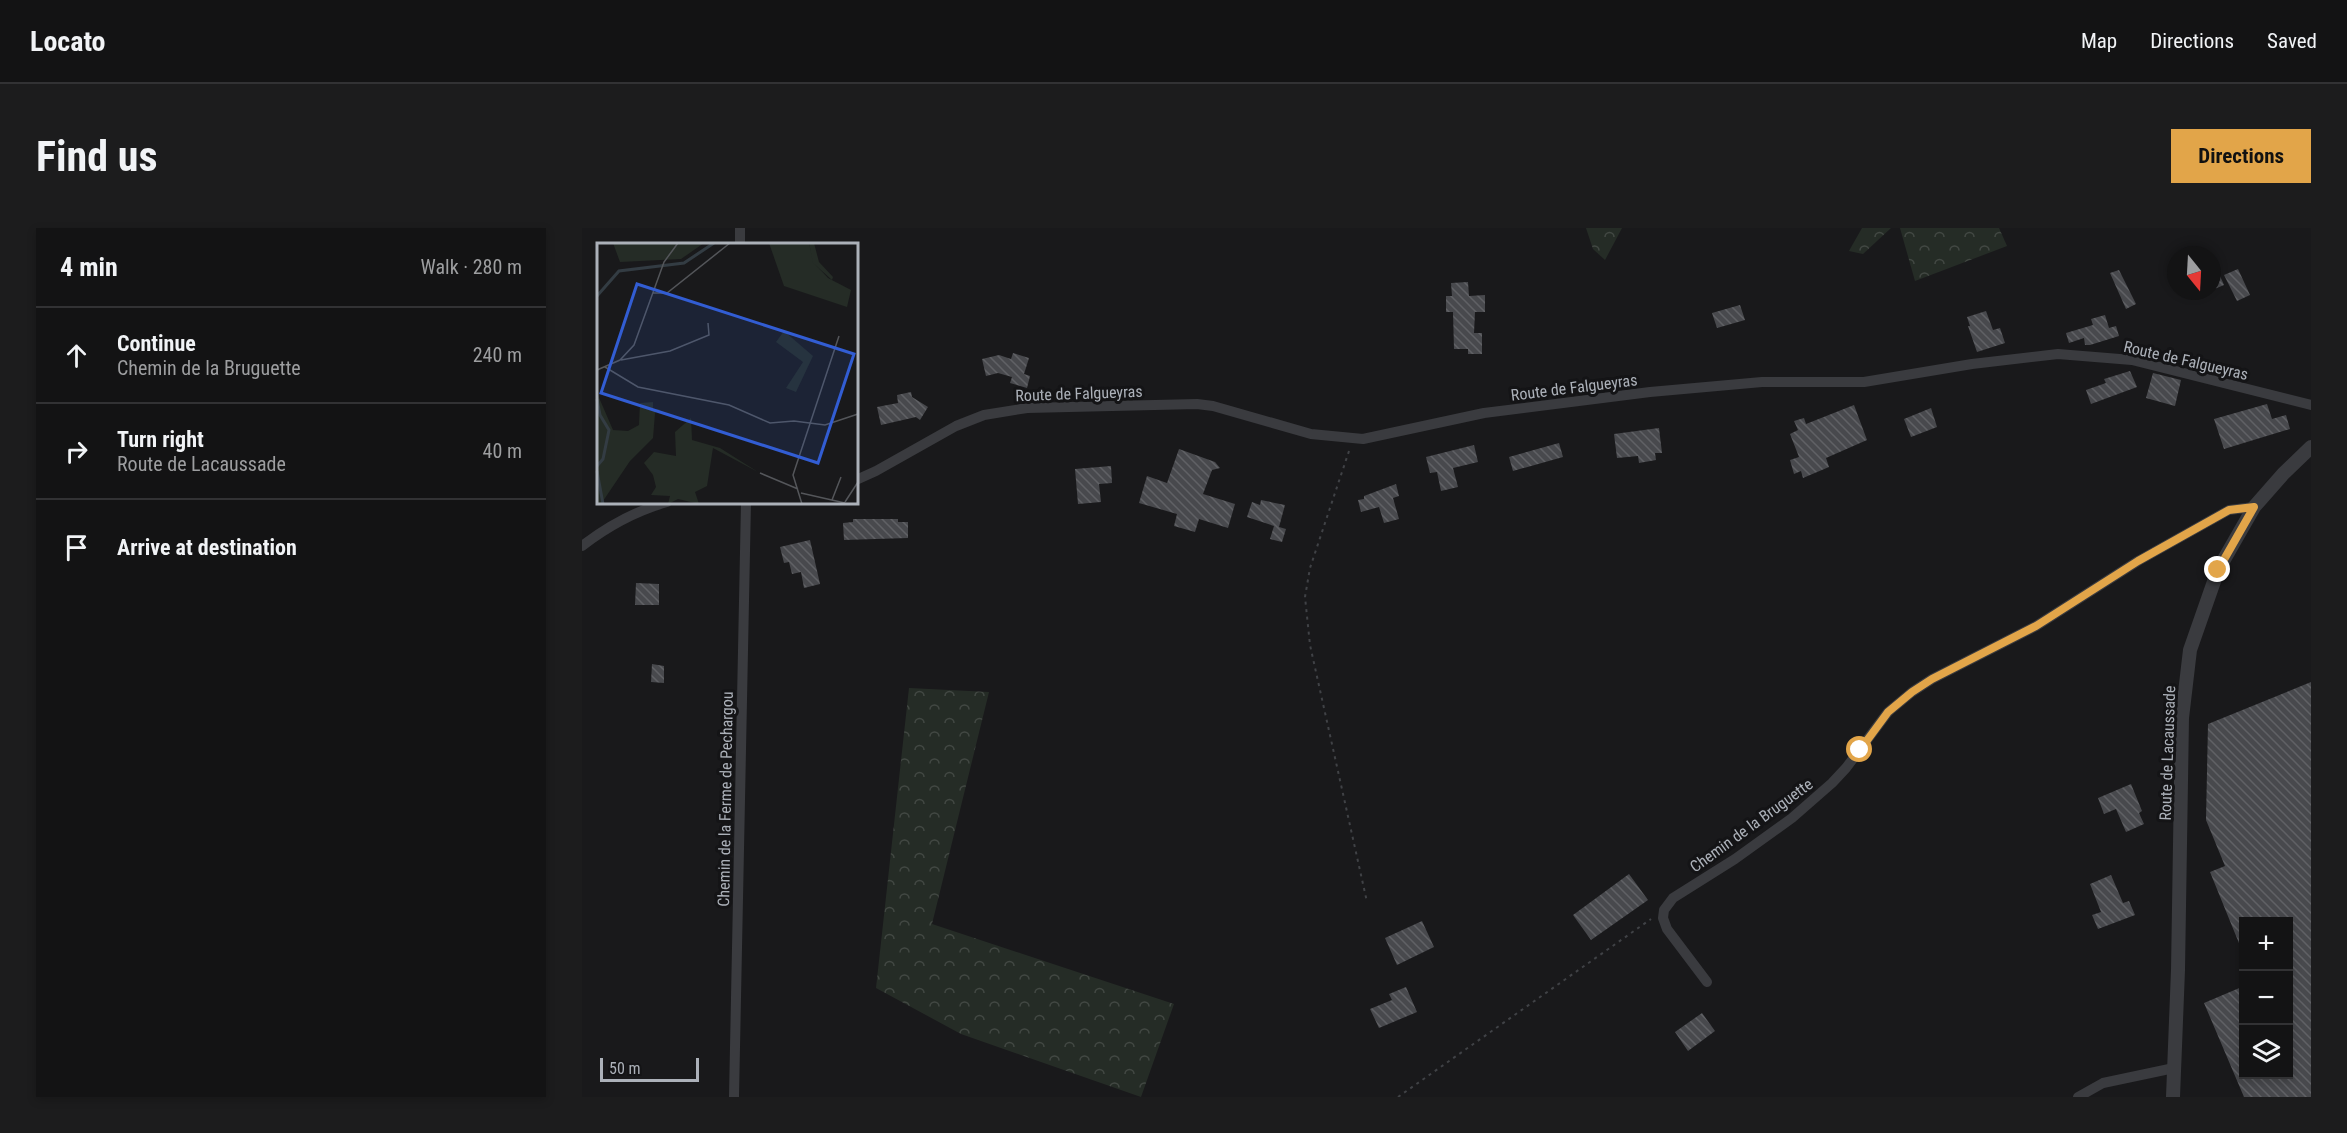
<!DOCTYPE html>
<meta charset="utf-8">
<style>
:root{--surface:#131314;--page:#1c1c1d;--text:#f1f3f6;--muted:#9d9ea0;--line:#323234;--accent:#e2a549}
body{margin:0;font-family:"Roboto Condensed",sans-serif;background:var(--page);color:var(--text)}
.controls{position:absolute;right:18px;bottom:18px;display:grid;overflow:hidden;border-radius:0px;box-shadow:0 3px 9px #0003}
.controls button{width:54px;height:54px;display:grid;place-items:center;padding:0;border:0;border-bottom:2px solid var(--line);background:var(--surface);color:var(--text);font:30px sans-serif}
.compass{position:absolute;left:1585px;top:18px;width:54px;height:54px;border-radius:50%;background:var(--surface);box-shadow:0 3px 9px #0003;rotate:162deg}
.scale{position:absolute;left:18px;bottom:15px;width:99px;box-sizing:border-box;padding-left:6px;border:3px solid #acb1b9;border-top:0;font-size:16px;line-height:21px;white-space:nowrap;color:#acb1b9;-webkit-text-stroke:4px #141416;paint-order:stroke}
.stop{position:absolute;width:18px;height:18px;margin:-14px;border:4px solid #e2a549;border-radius:50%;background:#fff}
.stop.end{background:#e2a549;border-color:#fff;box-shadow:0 2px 6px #0008}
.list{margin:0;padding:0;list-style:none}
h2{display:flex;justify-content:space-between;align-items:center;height:78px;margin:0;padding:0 24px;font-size:26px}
h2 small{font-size:20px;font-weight:400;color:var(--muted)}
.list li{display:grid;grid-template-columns:39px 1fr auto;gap:18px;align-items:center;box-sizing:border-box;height:96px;padding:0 24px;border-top:2px solid var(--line)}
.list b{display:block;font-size:22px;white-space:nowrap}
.list p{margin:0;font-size:20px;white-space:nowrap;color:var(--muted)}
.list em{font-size:20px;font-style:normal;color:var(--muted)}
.icon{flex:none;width:33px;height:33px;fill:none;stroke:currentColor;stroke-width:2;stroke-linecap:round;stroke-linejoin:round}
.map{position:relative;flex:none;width:1729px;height:869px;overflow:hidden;border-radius:0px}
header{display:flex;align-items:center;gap:36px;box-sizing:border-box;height:84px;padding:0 30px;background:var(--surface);border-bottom:2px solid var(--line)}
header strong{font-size:28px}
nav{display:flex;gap:33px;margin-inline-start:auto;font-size:21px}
.intro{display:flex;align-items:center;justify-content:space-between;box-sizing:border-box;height:144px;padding:0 36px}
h1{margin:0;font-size:42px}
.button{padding:15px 27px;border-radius:0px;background:var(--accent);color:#111;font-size:21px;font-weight:700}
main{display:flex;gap:36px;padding:0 36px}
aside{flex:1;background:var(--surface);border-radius:0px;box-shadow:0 3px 9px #0003}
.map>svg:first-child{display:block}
</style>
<header>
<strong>Locato</strong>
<nav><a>Map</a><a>Directions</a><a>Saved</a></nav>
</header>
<div class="intro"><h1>Find us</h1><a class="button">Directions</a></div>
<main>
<aside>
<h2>4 min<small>Walk · 280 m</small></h2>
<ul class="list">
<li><svg class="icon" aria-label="ahead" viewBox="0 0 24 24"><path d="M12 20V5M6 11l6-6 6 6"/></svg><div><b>Continue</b><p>Chemin de la Bruguette</p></div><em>240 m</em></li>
<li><svg class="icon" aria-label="right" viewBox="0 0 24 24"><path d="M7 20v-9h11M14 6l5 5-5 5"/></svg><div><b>Turn right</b><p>Route de Lacaussade</p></div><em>40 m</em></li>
<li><svg class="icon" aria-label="arrive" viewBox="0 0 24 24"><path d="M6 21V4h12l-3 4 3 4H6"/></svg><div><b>Arrive at destination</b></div></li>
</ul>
</aside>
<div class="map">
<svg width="1729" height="869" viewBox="0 0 1729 869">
<defs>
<pattern id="forest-crowns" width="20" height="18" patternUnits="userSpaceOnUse" patternTransform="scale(1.5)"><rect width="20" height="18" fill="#252c26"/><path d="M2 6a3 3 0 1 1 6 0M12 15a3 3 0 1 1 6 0" fill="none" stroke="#424843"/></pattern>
<pattern id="building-back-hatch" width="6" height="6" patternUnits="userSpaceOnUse" patternTransform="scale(1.5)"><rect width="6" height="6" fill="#48494d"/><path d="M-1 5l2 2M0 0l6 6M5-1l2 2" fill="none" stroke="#606165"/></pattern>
</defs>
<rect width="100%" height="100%" fill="#19191b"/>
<!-- forest -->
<g fill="url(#forest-crowns)">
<polygon points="1004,0 1040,0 1023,32 1011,21"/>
<polygon points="1280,0 1309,0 1281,26 1267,23"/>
<polygon points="1318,0 1417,0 1425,18 1333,53"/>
<polygon points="327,460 407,464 350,696 592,776 559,869 379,806 294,760"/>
</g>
<!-- building -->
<g fill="url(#building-back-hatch)">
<polygon points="1630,30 1642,57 1630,62"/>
<polygon points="1656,41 1668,67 1655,73 1642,47"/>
<polygon points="1537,42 1554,76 1544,81 1528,45"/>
<polygon points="886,54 887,68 903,67 903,84 893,84 892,105 900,105 900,126 886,126 886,121 872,121 871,84 864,84 864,68 870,68 869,55"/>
<polygon points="1158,77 1163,92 1135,100 1130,85"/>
<polygon points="1404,83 1411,102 1418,100 1423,115 1395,124 1386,98 1388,98 1385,89"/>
<polygon points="1523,87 1527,100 1534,98 1537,108 1508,117 1503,117 1502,110 1487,115 1484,105 1511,97 1509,91"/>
<polygon points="431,125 447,130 442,146 448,148 445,160 428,155 430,149 416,145 404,148 400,131 417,127 429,131"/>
<polygon points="1548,143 1555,159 1509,176 1504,162 1524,155 1522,151"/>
<polygon points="1571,145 1599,152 1593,178 1564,170"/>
<polygon points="329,164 330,169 346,179 338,192 334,189 299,197 295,179 316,175 315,167"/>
<polygon points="1685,176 1690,191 1704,187 1708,201 1642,221 1632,191"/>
<polygon points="1272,177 1285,212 1244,230 1247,239 1221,250 1219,243 1212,246 1208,232 1217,229 1208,206 1216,202 1212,193 1222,190 1224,196"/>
<polygon points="1349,180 1355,199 1329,209 1322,191"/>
<polygon points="1077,200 1080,225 1073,225 1074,232 1057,235 1056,228 1035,230 1032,206"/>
<polygon points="977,215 981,229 931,243 927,229"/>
<polygon points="892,217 896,234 871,240 876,259 859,263 855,244 848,245 844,229"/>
<polygon points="597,221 633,234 638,240 630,242 621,266 653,276 646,300 617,291 613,304 592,298 595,286 557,275 565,248 585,255"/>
<polygon points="529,238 530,255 517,256 519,274 496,276 493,241"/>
<polygon points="814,256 817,268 811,270 817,291 802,295 797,279 779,284 776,272 782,271 782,268"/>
<polygon points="679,272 703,277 697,299 704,301 700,314 688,311 692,298 665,289 670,274 678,277"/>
<polygon points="271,291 316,291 316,294 326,294 326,310 262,312 261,295 271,294"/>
<polygon points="228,312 238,356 222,360 219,344 210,346 207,334 202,335 198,319"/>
<polygon points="54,355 77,356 77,377 53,377"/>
<polygon points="70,436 82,438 82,455 69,454"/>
<polygon points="1729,454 1729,869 1662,869 1622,775 1662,758 1662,846 1707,846 1707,693 1662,693 1661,725 1628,644 1643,638 1624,592 1626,496"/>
<polygon points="1549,556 1560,583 1557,585 1562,596 1544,604 1534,581 1522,586 1516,570"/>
<polygon points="1047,646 1066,672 1009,712 991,687"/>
<polygon points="1529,647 1541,675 1547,673 1553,687 1516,701 1510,687 1519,684 1508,656"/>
<polygon points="840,693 852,719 815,737 803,710"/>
<polygon points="824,759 835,784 797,800 788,781 810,772 807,766"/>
<polygon points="1120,785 1133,803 1106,823 1093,804"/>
</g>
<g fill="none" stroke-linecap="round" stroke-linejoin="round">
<!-- path -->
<g stroke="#404246" stroke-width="2" stroke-dasharray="3 4.5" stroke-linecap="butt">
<polyline points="767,223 728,340 723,369 728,417 785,674"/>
<polyline points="816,869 1069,691"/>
</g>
<!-- minor -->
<g stroke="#3a3b3f" stroke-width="10">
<polyline points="158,0 158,16"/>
<polyline points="274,252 294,243 374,198 402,187 445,180 615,176 631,178 729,206 781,211 902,185 1068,164 1180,154 1282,154 1390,136 1476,126 1550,132 1729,177"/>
<path d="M0,318C26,298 53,283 85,274"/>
<polyline points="1125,754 1085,701 1081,690 1082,682 1091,670 1153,631 1210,590 1250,555 1264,540 1306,484 1330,464 1350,451 1454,398 1556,333 1647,282 1672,279"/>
<polyline points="152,869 164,274"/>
<polyline points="1496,869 1521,855 1592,840"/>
</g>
<!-- tertiary -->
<polyline stroke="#3a3b3f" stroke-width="14" points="1591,869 1596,742 1600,490 1608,422 1636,342 1672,279 1701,246 1729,219"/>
</g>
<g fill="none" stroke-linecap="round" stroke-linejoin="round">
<!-- route -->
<polyline stroke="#e2a549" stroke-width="8" points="1278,522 1306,484 1330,464 1350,451 1454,398 1556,333 1647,282 1672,279 1636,342"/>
</g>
<g text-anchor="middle" stroke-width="6" stroke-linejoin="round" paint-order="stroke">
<!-- street labels -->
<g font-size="16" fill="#acb1b9" stroke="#141416">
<text transform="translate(1604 132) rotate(13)" y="6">Route de Falgueyras</text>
<text transform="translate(992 159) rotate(-7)" y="6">Route de Falgueyras</text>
<text transform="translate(497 165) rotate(-2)" y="6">Route de Falgueyras</text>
<text transform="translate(1585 525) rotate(-88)" y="6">Route de Lacaussade</text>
<text transform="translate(143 571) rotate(-89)" y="6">Chemin de la Ferme de Pechargou</text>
<text transform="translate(1169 597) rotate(-36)" y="6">Chemin de la Bruguette</text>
</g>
</g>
<!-- overview -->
<g transform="translate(15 15)">
<rect width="261" height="261" fill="#19191b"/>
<path d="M16,0H107L84,16L23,19ZM172,0H212L217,20L231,35L254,47L250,64L187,43Z" fill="#252c26"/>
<path d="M212,0H217L222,19L236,34L235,37L216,20ZM187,88L216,113L199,149L189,145L206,119L179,99ZM0,150L16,187L31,188L42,182L43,160L56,159V167L63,166L58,170L56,195L33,218L4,261H0ZM94,175L95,197L123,205L161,229L116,205L110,243L98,249L102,261L81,256L71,261L73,253L54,252L59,244L56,232L47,220L57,209L79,213L78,189Z" fill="#252c26"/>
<path fill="none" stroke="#333c43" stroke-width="3" d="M0,53L22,28L87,20L117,0M0,156L3,172L12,187L6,216L0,223M0,228L6,261"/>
<path fill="none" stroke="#54565a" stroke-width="1.5" d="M56,50H70L133,0M24,117L73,108L112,92L111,80M8,124L41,144L132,162L173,180L197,178L228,182L261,171M0,127L23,117L37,102L67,19L81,0M163,230L201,246M204,250L248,260M235,257L244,234M248,259L261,239M205,261L196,232L242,93"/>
<path fill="#325dd3" fill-opacity="0.15" stroke="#325dd3" stroke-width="3" d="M40,41L257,111L221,220L4,150Z"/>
<rect width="261" height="261" fill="none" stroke="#acb1b9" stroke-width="3"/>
</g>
</svg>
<div class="controls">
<button>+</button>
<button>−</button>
<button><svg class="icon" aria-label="layers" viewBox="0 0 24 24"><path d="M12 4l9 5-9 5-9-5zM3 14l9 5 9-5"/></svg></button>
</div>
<svg class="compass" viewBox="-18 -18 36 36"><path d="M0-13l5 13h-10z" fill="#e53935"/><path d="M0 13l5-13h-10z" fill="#9d9ea0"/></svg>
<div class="scale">50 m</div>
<div class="stop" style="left:1278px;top:522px"></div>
<div class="stop end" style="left:1636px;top:342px"></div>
</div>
</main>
